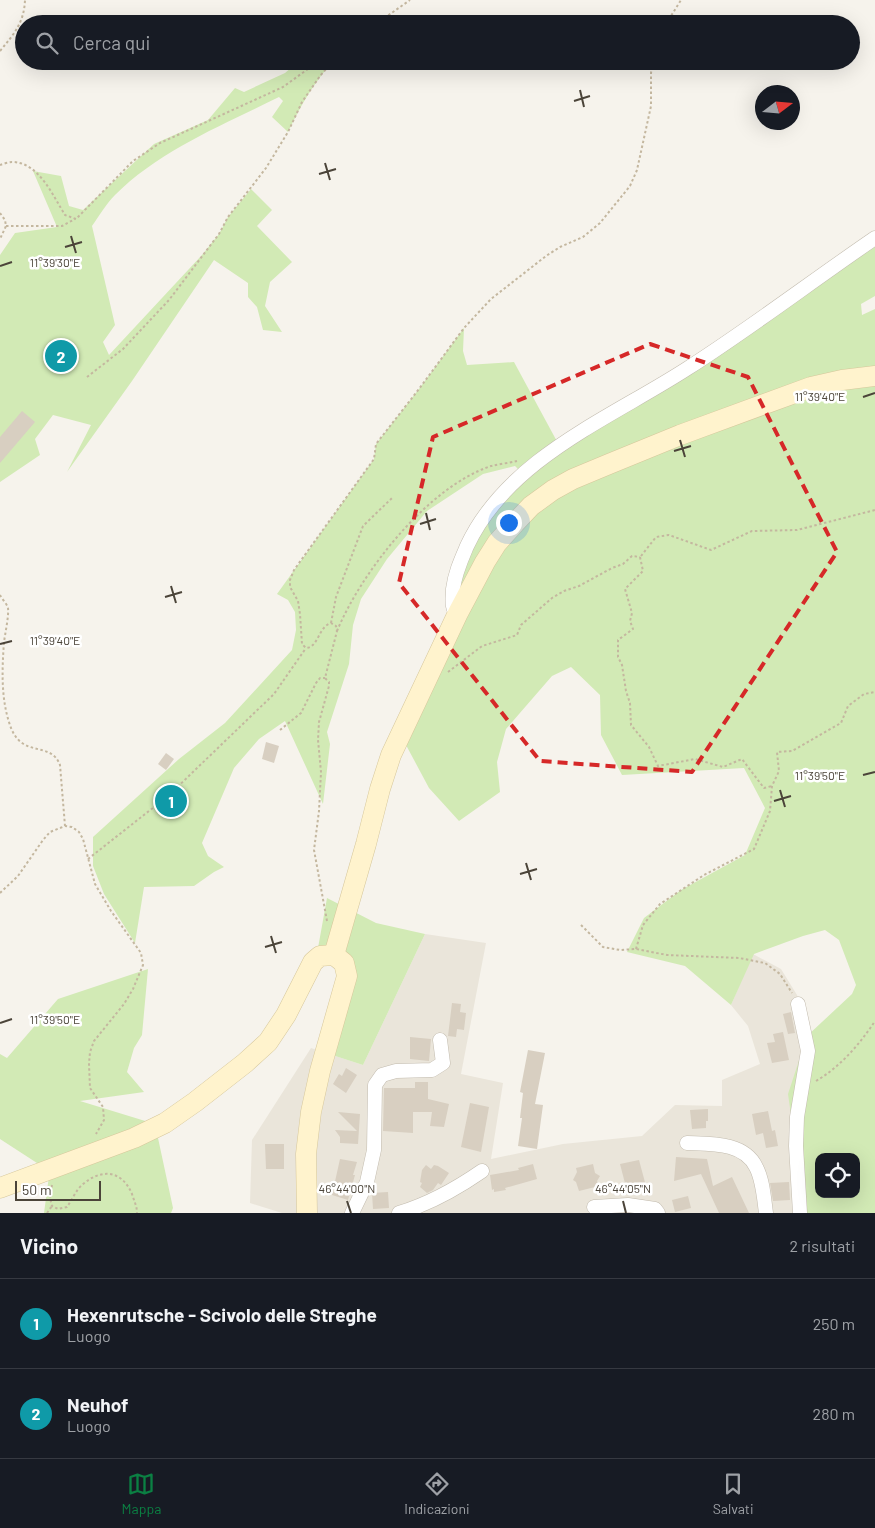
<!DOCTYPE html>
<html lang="it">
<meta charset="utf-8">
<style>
:root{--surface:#171b24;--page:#242831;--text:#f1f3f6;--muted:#9ea1a6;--line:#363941;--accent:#0b8043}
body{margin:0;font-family:Barlow,sans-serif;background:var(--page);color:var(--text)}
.controls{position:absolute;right:15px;bottom:15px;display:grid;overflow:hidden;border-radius:10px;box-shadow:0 5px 20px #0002}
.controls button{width:45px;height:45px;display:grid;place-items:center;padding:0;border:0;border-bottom:1px solid var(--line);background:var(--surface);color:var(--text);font:25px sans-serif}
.compass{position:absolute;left:755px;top:85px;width:45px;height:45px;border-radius:50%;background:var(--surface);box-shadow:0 5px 20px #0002;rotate:74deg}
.scale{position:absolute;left:15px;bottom:12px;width:86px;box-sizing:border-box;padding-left:5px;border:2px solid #4b4439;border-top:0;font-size:14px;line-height:18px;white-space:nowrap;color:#4b4439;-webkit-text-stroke:4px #fff;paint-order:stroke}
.you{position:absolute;left:508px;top:522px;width:18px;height:18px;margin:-12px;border:4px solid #fff;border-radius:50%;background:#1a73e8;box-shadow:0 0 0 8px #1a73e833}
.badge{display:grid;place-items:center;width:32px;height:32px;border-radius:50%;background:var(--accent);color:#fff;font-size:16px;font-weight:700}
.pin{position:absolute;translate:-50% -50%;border:2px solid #fff;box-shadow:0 1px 5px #0006}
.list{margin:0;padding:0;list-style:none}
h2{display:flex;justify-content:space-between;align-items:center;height:65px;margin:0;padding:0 20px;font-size:21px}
h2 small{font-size:16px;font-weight:400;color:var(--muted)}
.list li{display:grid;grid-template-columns:32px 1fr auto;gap:15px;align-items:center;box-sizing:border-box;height:90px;padding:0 20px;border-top:1px solid var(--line)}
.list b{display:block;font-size:19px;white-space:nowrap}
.list p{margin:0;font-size:16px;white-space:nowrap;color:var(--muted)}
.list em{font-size:16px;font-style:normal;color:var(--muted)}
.icon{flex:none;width:28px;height:28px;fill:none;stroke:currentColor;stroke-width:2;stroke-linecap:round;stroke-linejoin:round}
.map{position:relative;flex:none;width:875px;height:1213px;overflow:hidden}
.search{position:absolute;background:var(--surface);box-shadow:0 5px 20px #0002;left:15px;right:15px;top:15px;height:55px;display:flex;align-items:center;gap:12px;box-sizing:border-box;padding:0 18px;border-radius:28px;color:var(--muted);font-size:19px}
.sheet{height:245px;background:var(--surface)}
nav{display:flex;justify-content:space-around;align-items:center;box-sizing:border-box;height:70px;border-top:1px solid var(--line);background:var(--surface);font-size:14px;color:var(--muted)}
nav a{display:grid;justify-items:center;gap:2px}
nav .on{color:var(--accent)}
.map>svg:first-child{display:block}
</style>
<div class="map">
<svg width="875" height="1213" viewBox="0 0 875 1213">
<rect width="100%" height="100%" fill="#f6f3ec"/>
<!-- residential -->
<polygon fill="#eae5da" points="425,934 486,943 461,1074 503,1083 491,1159 563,1144 642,1136 675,1105 722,1106 722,1080 760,1064 748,1026 731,1005 753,954 781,969 797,995 806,1026 805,1213 282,1213 250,1203 252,1140 311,1048 363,1065"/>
<!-- green -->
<g fill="#d2eab5" fill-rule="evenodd">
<path d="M299,61H333C313,84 301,105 288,132L272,117L283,101L279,97C223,125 160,150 115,195C106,204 99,216 92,226L115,325L103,342L109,355L202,255L219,234L228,217L251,189L272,210L257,226L292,262L270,282L265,306L282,332L263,330L257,307L248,297V283L214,260L132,381L67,472L91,425L53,415L35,439L40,455L0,482V255L15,233L57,227L33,171L61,176L69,206L83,210L154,144L208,120L235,88L244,92L285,73Z"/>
<path d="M875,238V296L861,304L862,315L875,309V1213H805L788,1094L807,1036L852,994L856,985L839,940L825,930L803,936L754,954L731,1005L685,966L627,952L644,918L681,890L745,855L765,808L744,768L622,775L601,735L600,695L571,667L552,676L506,729L497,762L500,792L459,821L429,788L406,745L449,619L454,565L482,507L520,471L515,466L483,474L427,511L387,559L361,599L353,625L349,664L327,732L330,744L323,804L285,721L259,739L234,768L202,843L208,856L224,867L214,872L194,886L144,887L135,943L104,894L93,866V837L179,759L225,723L292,650L296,630L295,612L288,600L277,594L374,459L376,444L419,389L464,328L463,351L467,365L514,362L560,447ZM819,1157H856V1194H819Z"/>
<polygon points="327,898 376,923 425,934 363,1065 323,1052 343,974 318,948"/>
<polygon points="148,969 142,1035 134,1048 127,1072 144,1092 80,1101 155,1124 173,1208 171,1213 44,1213 49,1176 37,1163 0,1139 0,1054 7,1058 58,999"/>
</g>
<!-- building -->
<g fill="#d8cfc1">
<polygon points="63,342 74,351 60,369 49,360"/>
<polygon points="22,411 35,422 0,463 0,437"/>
<polygon points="266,742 279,746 274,763 262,759"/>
<polygon points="166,753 174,759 166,770 158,764"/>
<polygon points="452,1003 461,1004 460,1012 466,1013 464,1030 457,1029 456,1037 448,1036"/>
<polygon points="791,1012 795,1033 788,1034 783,1014"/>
<polygon points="783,1032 789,1060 772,1063 767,1043 775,1042 773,1034"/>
<polygon points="410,1037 431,1039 429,1061 410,1059"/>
<polygon points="528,1050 545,1053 535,1104 543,1105 537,1149 518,1146 522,1118 520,1118 523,1093 520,1092"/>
<polygon points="346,1068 357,1075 346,1093 333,1084 339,1074 342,1076"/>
<polygon points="415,1082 428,1082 428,1099 449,1104 444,1127 430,1126 432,1112 413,1112 413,1133 383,1131 384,1088 415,1088"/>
<polygon points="470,1103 489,1107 481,1152 461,1147"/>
<polygon points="708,1109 708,1121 706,1121 706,1128 692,1129 690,1110"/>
<polygon points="768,1111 772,1131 775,1130 778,1146 766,1148 763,1133 756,1135 752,1114"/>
<polygon points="338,1112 360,1114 358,1144 340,1143 340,1137 335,1130 357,1131"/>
<polygon points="265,1144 284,1144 284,1169 266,1169"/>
<polygon points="676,1157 707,1159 713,1186 732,1177 749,1213 719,1213 701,1174 674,1181"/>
<polygon points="340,1159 357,1162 353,1175 355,1175 348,1200 332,1195"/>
<polygon points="639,1160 646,1186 627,1191 620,1164"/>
<polygon points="533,1164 537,1179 505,1188 506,1190 494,1192 494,1189 492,1190 490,1175 519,1170 518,1168"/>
<polygon points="593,1164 595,1173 600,1176 597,1181 599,1186 579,1191 576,1182 573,1180 577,1172 576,1168"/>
<polygon points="426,1165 431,1169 434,1165 438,1166 449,1173 441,1185 438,1183 433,1190 427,1193 420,1187 422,1183 420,1182 422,1170"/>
<polygon points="789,1182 790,1200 773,1201 770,1183"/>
<polygon points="388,1192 389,1208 373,1209 372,1193"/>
<polygon points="688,1196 691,1208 675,1212 672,1200"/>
</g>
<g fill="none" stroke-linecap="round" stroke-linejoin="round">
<defs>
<g id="street">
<path d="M458,613C450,609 453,597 453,589C455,573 461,560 467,546C508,458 611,418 688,368C752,327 812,281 875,238"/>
<polyline points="798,1004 808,1051 797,1117 796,1146 800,1213"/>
<path d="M687,1143C711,1144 744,1142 756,1167C763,1180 764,1199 766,1213"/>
<polyline points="594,1207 628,1205 655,1209 658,1213"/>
<polyline points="352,1213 367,1182 374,1150 375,1085 382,1075 396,1071 432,1070 443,1063 440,1040"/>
<path d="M399,1213C429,1204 456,1189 482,1171"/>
</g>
<g id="secondary">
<polyline points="334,955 366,844 380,789 391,755 458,613 485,562 497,543 515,523 531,506 553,490 573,479 609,464 680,435 811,387 842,380 875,376"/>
<polyline points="0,1188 134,1138 165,1123 195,1102 245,1063 268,1042 286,1015 313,962 320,956 334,955"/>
<polyline points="307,1213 306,1154 311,1112 320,1071 347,976 344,963 334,955"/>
</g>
</defs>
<!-- street casing -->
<use href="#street" stroke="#c2bbae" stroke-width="15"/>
<!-- secondary casing -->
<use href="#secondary" stroke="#d6c79b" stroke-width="21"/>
<!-- path -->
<g stroke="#c4b79f" stroke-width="2" stroke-dasharray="2.5 2.5" stroke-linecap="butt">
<polyline points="376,24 410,0"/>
<polyline points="666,24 681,0"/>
<path d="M0,51C14,34 24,23 25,0"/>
<path d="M0,165C3,164 8,162 12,162C39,162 53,196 65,215L76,219L133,161L160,143L283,87L319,61"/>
<polyline points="0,213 5,220 6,226 0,239"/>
<polyline points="6,226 62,226 75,219"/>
<polyline points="87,377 123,349 169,300 219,234 228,217 266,168 288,132 302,102 320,76 333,61"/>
<polyline points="641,556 656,537 669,535 711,550 752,531 797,530 875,510"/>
<polyline points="640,557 643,571 625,589 632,613 630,621 633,629 618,640 618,657 622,665 626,691 630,703 631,725 649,747 658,766 695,759 723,767 742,759 764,788 772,786"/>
<path d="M0,595C2,599 7,604 8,608C9,616 5,634 4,642C2,669 1,697 9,722C20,761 50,739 60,765L65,826"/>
<polyline points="331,623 336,597 363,526 392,498"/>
<path d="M337,631C362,571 428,487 491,466C499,464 509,463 517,461"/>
<polyline points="448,672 482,646 517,635 521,625 552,598 564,591 579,586 612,568 623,564 632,556 640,557"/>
<polyline points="280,730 301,713 316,683 320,678 325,678"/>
<polyline points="88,859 168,796 274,694 306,648"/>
<polyline points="0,893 18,876 43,840 50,832 65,826 72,827 79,832 83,839 95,884 111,911 141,953 143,965 133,989 124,1004 94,1041 90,1052 89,1064 90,1088 103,1107 104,1120 96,1134"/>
<path d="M327,921L314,850L319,811L321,772L318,740L319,722L329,686V682L325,678L337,631L336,626L331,623C318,627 319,647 306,648L302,644L300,614L298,601L290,587V580L294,570L374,459L376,444L419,389L464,328L491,299L546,256L560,247L583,237L600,223L630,186L637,170L651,106V73L653,61"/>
<polyline points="581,925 603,947 620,950 636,949 667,955 739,958 765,963 780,974 792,993"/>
<polyline points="636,949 643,925 660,904 704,875 754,849 770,811 772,786 779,771 777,752 792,751 841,723 848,706 864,694 875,692"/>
<path d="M816,1081C840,1067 860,1044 875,1021"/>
<path d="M52,1185L50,1198L52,1206L58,1209L67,1207C72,1200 76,1190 82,1185C101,1168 122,1170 132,1194C134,1201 137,1206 137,1213"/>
<polyline points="47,1213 52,1206"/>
</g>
<!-- street -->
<use href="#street" stroke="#fff" stroke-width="14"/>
<!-- secondary -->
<use href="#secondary" stroke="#fff3cd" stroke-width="20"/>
</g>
<!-- marked area -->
<path fill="none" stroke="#d62828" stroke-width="4" stroke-dasharray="10 6" stroke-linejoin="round" d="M650,344L748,377L837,552L692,772L540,761L399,583L433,437Z"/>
<!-- ticks -->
<path fill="none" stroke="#4b4439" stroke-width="2" d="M580,90L584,107M574,101L590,96M325,163L330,180M319,174L336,169M71,236L76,253M65,247L82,242M0,266L12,262M863,397L875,393M680,440L685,457M674,451L691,446M426,513L430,530M420,524L436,519M171,586L176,603M165,597L182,592M0,644L12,641M863,775L875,772M780,790L785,807M774,801L791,796M526,863L531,880M520,874L537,869M271,936L276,953M265,947L282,942M0,1023L12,1019M347,1201L351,1213M623,1201L626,1213"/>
<g font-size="12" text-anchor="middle" fill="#4b4439" stroke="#fff" stroke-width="5" stroke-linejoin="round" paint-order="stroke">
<text x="55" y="267">11°39'30"E</text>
<text x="820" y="401">11°39'40"E</text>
<text x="55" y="645">11°39'40"E</text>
<text x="820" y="780">11°39'50"E</text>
<text x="55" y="1024">11°39'50"E</text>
<text x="347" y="1193">46°44'00"N</text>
<text x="623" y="1193">46°44'05"N</text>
</g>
</svg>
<div class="controls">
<button><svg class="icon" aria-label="locate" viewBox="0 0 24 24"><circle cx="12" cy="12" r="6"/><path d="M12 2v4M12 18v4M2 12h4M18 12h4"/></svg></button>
</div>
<svg class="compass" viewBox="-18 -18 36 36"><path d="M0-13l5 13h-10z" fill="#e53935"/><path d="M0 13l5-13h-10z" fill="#9ea1a6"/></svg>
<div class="scale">50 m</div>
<div class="you"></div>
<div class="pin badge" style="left:171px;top:801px;background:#0f9aa8">1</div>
<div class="pin badge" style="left:61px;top:356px;background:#0f9aa8">2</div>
<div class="search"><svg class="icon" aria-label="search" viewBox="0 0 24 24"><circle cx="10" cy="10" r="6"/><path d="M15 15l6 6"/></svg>Cerca qui</div>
</div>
<section class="sheet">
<h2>Vicino<small>2 risultati</small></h2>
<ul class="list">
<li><span class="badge" style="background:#0f9aa8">1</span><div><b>Hexenrutsche - Scivolo delle Streghe</b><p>Luogo</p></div><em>250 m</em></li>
<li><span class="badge" style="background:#0f9aa8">2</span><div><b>Neuhof</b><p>Luogo</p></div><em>280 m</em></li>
</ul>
</section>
<nav>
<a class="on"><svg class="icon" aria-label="map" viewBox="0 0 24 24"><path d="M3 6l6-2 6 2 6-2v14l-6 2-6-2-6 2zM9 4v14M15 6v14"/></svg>Mappa</a>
<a><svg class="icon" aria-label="directions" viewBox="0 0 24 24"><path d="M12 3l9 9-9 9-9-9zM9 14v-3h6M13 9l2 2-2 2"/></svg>Indicazioni</a>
<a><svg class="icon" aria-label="saved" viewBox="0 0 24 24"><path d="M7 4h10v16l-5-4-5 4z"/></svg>Salvati</a>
</nav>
